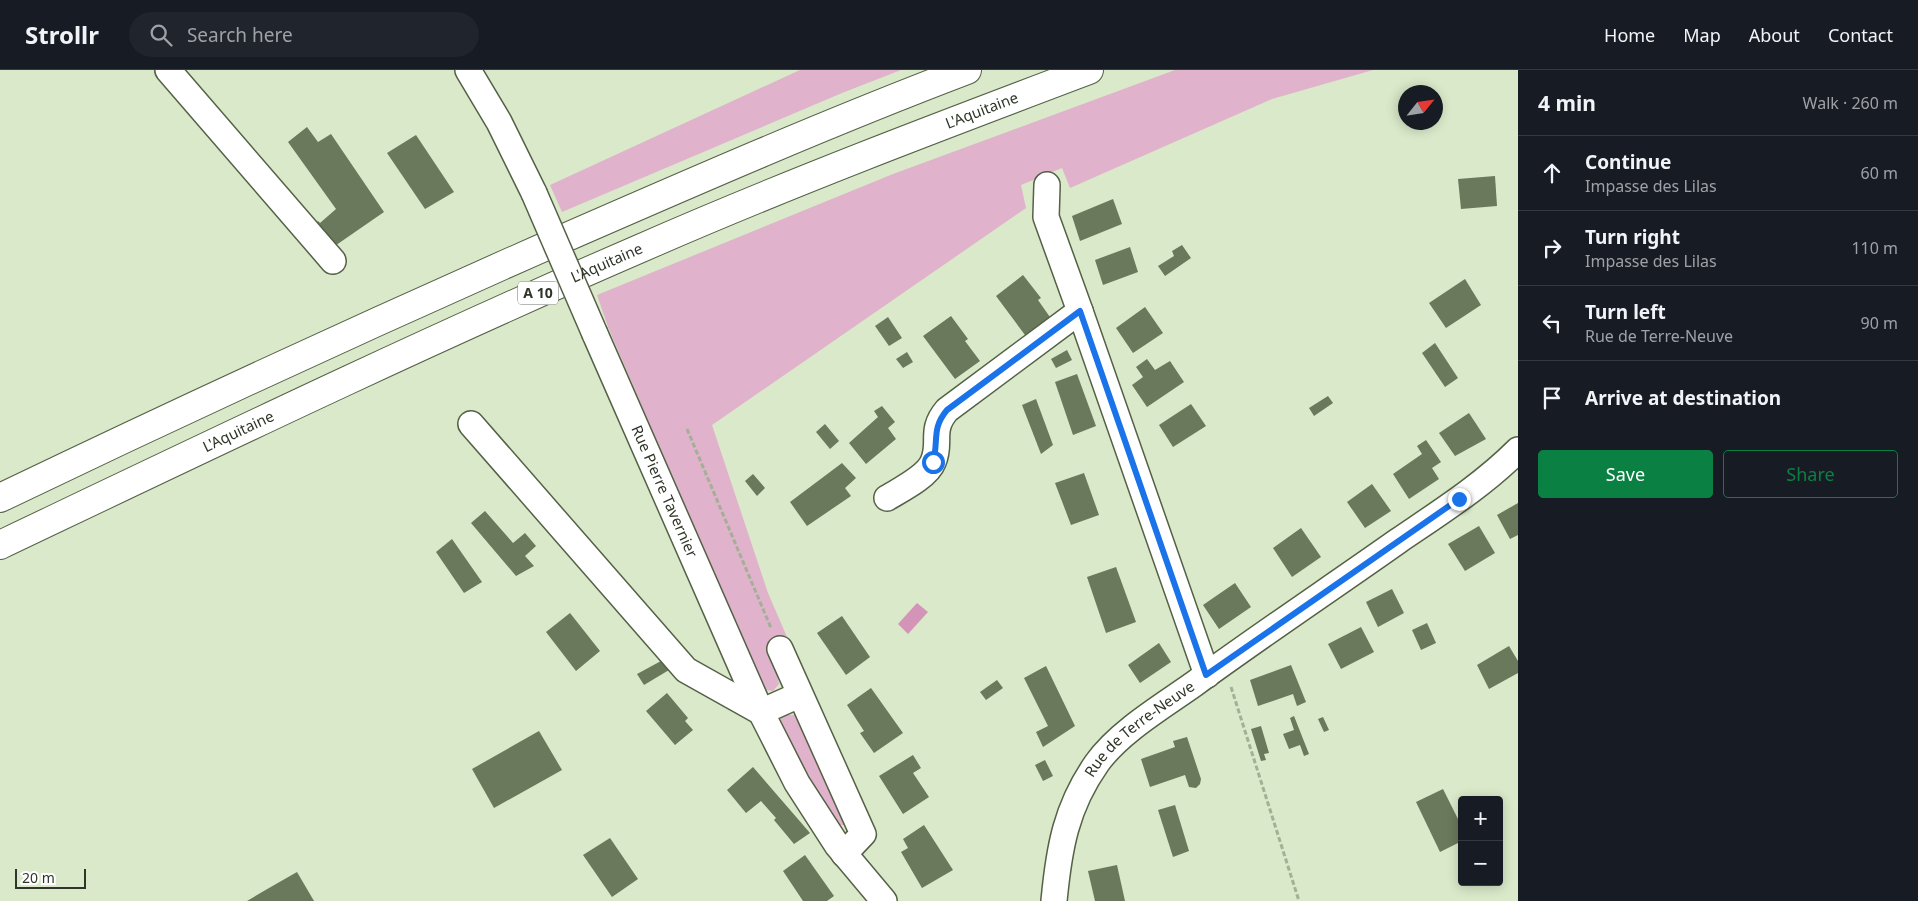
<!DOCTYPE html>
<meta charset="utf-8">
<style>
:root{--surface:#171b24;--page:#20242c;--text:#f1f3f6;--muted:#9ea1a6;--line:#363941;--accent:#0b8043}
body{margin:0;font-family:"Noto Sans",sans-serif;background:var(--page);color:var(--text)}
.controls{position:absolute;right:15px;bottom:15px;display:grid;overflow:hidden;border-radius:5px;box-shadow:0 2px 12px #0003}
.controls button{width:45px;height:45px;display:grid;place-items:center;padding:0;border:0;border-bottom:1px solid var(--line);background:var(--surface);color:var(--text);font:25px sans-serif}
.compass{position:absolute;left:1398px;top:15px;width:45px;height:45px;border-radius:50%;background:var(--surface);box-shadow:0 2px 12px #0003;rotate:60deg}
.scale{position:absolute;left:15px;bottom:12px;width:71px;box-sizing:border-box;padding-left:5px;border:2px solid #2f3528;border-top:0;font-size:14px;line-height:18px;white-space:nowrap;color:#2f3528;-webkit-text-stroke:4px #fff;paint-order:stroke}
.stop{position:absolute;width:15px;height:15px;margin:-11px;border:4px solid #1a73e8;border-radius:50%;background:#fff}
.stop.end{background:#1a73e8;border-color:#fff;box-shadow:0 1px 5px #0008}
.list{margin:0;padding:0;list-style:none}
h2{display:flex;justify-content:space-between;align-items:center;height:65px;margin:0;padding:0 20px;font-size:21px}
h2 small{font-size:16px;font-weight:400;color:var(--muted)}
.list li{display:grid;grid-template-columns:32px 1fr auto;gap:15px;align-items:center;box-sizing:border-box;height:75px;padding:0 20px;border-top:1px solid var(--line)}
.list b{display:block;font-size:19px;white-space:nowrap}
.list p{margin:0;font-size:16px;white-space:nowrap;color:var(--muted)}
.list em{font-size:16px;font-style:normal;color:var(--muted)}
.actions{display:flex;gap:10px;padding:15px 20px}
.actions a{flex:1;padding:11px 0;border:1px solid var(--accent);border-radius:5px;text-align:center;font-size:18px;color:var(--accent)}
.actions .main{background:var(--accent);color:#fff}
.icon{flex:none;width:28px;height:28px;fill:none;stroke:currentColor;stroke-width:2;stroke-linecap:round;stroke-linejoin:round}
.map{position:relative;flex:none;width:1518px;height:831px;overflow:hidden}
header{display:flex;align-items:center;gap:30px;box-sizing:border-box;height:70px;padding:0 25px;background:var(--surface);border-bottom:1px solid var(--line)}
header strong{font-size:24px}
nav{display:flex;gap:28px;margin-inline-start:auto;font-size:18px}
.search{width:350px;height:45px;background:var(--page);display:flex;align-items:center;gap:12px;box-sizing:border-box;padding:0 18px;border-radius:28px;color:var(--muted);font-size:19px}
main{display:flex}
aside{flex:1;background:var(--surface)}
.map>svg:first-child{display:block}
</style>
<header>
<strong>Strollr</strong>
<div class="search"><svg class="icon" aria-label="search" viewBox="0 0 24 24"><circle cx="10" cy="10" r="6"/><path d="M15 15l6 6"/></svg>Search here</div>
<nav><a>Home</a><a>Map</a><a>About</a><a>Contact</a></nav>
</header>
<main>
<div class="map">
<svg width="1518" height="831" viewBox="0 0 1518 831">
<rect width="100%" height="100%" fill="#d9e9c9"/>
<!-- green -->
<g fill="#e0b2cb">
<polygon points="800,0 901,0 842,23 562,142 550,115"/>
<polygon points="1175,0 1373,0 1272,29 1070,118 1062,98 1021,115 1026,138 712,355 768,523 787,567 770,578 779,614 773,621 765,620 756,603 608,257 597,225 893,104"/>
<polygon points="786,645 796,645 802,656 846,755 840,755 806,705 780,656 781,648"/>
</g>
<!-- water -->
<polygon fill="#d494b8" points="917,533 928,542 908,564 898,554"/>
<!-- building -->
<g fill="#6a785b">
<polygon points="307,57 318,72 331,64 384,142 329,180 310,158 318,151 320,153 336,139 288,72"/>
<polygon points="416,65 454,122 425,139 387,83"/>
<polygon points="1495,106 1497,136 1461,139 1458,109"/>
<polygon points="1113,129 1122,154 1080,171 1072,146"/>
<polygon points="1182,175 1191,188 1165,206 1158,196 1174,186 1172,181"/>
<polygon points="1130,177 1138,202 1103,215 1095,190"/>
<polygon points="1023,205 1041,228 1038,230 1052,250 1028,269 996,226"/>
<polygon points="1465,209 1481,235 1446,258 1429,233"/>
<polygon points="1145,237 1163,263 1133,283 1116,258"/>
<polygon points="951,246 968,269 965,271 980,291 955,309 923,266"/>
<polygon points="888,247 902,268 889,276 875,256"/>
<polygon points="1435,273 1458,308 1445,317 1422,283"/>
<polygon points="1067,280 1072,290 1056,298 1051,289"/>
<polygon points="907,282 913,292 903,298 896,289"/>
<polygon points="1147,289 1155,300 1170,291 1184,312 1147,337 1132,315 1143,307 1136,297"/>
<polygon points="1077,304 1096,356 1073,365 1055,312"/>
<polygon points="1328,326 1333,333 1314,346 1309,338"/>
<polygon points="1036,329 1053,375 1041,384 1022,335"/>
<polygon points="1191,334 1206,356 1173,377 1159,355"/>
<polygon points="882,336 895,352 888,358 896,369 866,394 849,373 878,347 874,341"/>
<polygon points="1469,343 1486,369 1455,386 1439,363"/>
<polygon points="825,354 839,371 830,379 816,362"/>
<polygon points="1426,370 1441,392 1432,398 1439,409 1409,429 1393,404 1422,384 1417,376"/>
<polygon points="842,393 856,408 845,418 851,426 807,456 790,432"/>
<polygon points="1084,403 1099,445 1071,455 1055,413"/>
<polygon points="753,404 765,418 757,426 745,411"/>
<polygon points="1372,414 1391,441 1365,458 1347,432"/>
<polygon points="1518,433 1518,465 1510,469 1497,445"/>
<polygon points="485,441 513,473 525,463 536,476 525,486 534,496 516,506 471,453"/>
<polygon points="1479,456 1495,483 1465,501 1448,474"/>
<polygon points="1301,458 1321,487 1292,507 1273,478"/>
<polygon points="452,469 482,512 464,523 436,482"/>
<polygon points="1116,497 1136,552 1106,563 1087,507"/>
<polygon points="1235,513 1251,537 1219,559 1203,535"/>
<polygon points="1392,519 1404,543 1378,557 1366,532"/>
<polygon points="570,543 600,581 576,601 546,562"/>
<polygon points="842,546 870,587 846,605 817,563"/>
<polygon points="1427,553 1436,573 1421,580 1412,560"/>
<polygon points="1361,557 1374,582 1341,599 1328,574"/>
<polygon points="1159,573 1171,592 1140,613 1128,595"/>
<polygon points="1509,576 1518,591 1518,603 1489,619 1477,595"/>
<polygon points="661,591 669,600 644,615 637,604"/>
<polygon points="1291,595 1306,632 1297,636 1293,624 1258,636 1250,610"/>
<polygon points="1046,596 1075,656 1043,677 1036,662 1048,656 1024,608"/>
<polygon points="997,610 1003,618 986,630 980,622"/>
<polygon points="871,618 903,663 874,683 860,663 864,661 847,635"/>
<polygon points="667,623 688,648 685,651 693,660 675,675 646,641"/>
<polygon points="1294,646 1309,684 1304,686 1300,675 1289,679 1283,664 1294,660 1290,648"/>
<polygon points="1323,647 1329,660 1324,662 1318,649"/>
<polygon points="1261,656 1269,683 1264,684 1266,690 1261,691 1251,659"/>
<polygon points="539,661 562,700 494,738 472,699"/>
<polygon points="1187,667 1201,709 1200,714 1196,718 1189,717 1185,705 1150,717 1141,689 1175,677 1173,671"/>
<polygon points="913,685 921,698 913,703 929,727 903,744 879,706"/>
<polygon points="1045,690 1053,706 1043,711 1035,695"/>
<polygon points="753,697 810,763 794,774 774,750 776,748 761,731 746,743 727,720"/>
<polygon points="1443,719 1462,757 1462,771 1440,782 1416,732"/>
<polygon points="1175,735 1189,781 1173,787 1158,740"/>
<polygon points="924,755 953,800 922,818 901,782 908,778 903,769"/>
<polygon points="610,768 638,809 612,827 583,785"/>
<polygon points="805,785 834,826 827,831 803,831 783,801"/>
<polygon points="1117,795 1125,831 1095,831 1088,801"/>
<polygon points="297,802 314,831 247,831 269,818"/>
</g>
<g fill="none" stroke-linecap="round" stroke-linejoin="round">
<defs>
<g id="minor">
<polyline points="168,0 333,191"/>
<polyline points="468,0 499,52 534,123"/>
<polyline points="1047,115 1046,147 1080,241 1207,605"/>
<path id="s1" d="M595,264L761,642L797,713L837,775L884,831"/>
<polyline points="471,354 686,600 761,642 799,625"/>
<path d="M887,428C900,420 927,407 933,392C942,372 929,361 947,340L1080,241"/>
<polyline points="780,579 863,764 844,784"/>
<path id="s2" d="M1054,831C1059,778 1066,737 1097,693C1119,662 1163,636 1194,614C1261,565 1330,519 1398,471C1439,443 1482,416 1518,380"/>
</g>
<g id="highway">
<path d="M0,428C185,339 372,253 560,170C695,111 830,52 967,0"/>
<path id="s3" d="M0,475C212,374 424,272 639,179C787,114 938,57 1089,0"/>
</g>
</defs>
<!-- minor casing -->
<use href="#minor" stroke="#546146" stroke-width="28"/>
<!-- highway casing -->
<use href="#highway" stroke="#546146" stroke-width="30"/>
<!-- path -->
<g stroke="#a3b096" stroke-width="3" stroke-dasharray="5 2.5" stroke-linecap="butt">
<polyline points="687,359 771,558"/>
<polyline points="1231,617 1299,831"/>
</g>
<!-- minor -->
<use href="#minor" stroke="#fff" stroke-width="25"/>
<!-- highway -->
<use href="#highway" stroke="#fff" stroke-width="28"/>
<defs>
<polyline id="minor-bridge" points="534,123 595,264"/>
</defs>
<!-- minor-bridge casing -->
<use href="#minor-bridge" stroke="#546146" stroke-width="28" stroke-linecap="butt"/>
<!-- minor-bridge -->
<use href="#minor-bridge" stroke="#fff" stroke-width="25"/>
</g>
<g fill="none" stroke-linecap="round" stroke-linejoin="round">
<!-- route -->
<path stroke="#1a73e8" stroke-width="6" d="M933,392C939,371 931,359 947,340L1080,241L1206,605L1459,429"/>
</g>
<g text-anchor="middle" stroke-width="5" stroke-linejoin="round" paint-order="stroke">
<!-- shield labels -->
<rect fill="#fff" stroke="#6d7268" stroke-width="1" x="518" y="211.5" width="40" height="23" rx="4"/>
<g font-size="14" font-weight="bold" fill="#2f3528">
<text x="538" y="228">A 10</text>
</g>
<!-- street labels -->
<g font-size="15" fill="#2f3528" stroke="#fff">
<text dy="5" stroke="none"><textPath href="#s3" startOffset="1074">L'Aquitaine</textPath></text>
<text dy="5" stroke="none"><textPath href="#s3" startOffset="669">L'Aquitaine</textPath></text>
<text dy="5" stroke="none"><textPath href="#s3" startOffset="264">L'Aquitaine</textPath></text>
<text dy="5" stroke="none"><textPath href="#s1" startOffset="172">Rue Pierre Tavernier</textPath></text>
<text dy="5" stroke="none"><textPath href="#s2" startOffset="201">Rue de Terre-Neuve</textPath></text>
</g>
</g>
</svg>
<div class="controls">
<button>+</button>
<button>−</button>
</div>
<svg class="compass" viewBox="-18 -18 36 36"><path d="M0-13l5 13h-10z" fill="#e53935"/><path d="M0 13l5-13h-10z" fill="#9ea1a6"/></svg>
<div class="scale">20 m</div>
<div class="stop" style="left:933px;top:392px"></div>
<div class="stop end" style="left:1459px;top:429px"></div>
</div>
<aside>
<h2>4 min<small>Walk · 260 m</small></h2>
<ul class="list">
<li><svg class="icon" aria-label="ahead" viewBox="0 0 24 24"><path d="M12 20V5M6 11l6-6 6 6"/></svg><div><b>Continue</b><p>Impasse des Lilas</p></div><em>60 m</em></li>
<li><svg class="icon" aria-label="right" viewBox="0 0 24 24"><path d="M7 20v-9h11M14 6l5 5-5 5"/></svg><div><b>Turn right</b><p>Impasse des Lilas</p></div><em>110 m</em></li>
<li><svg class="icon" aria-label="left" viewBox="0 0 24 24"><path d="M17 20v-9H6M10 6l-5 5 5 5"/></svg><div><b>Turn left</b><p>Rue de Terre-Neuve</p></div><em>90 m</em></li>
<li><svg class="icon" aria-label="arrive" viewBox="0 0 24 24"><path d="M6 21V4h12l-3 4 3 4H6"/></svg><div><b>Arrive at destination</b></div></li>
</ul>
<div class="actions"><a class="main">Save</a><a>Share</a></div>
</aside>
</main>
